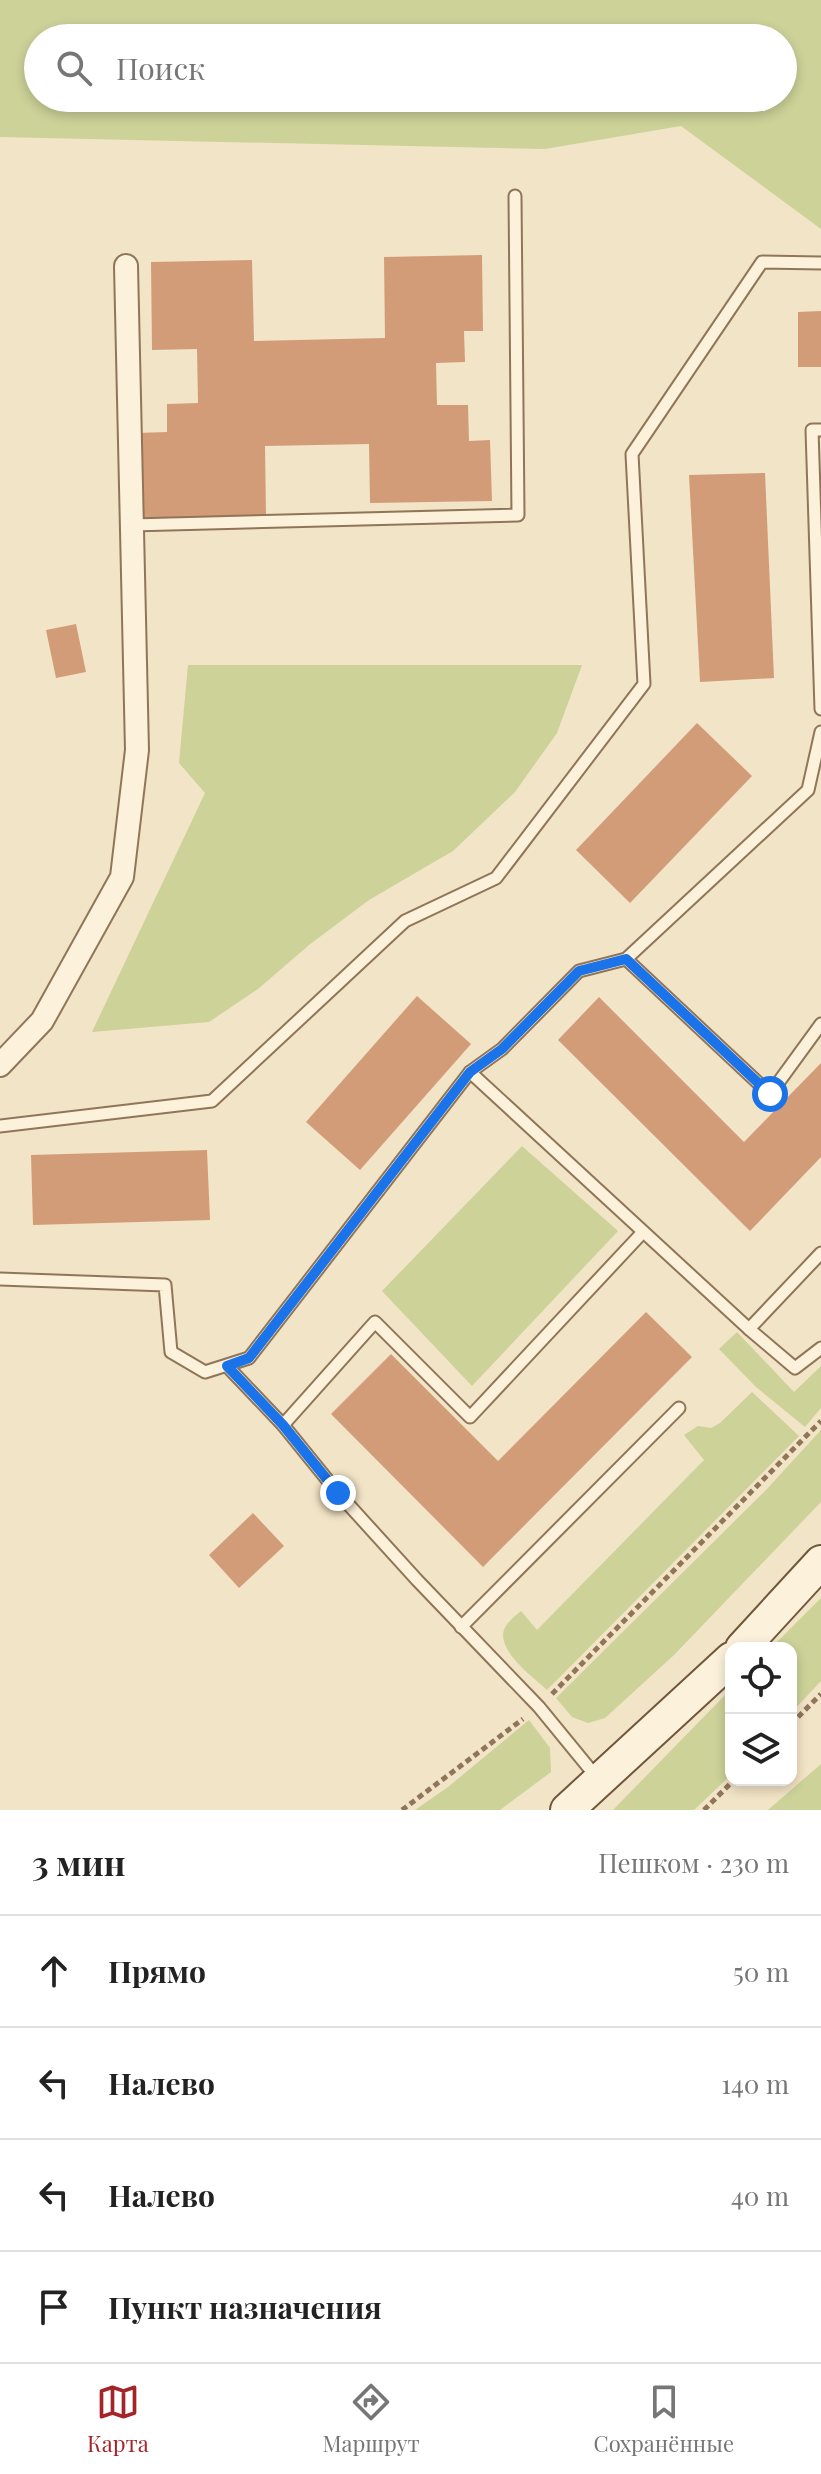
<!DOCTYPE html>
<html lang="ru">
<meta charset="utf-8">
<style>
:root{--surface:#fff;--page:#f2f2f2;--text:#222;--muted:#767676;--line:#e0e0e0;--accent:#a42428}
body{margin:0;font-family:"Playfair Display",serif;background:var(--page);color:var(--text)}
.controls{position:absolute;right:24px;bottom:24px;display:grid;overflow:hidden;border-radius:16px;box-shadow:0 4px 12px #0003}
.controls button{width:72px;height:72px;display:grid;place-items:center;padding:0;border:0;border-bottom:2px solid var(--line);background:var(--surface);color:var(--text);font:40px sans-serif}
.stop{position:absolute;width:24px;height:24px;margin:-18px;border:6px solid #1a73e8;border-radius:50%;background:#fff}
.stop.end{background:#1a73e8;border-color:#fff;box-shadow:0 2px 8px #0008}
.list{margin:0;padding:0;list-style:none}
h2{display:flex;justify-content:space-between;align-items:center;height:104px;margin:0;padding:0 32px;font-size:34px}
h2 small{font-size:26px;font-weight:400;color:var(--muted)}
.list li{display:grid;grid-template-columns:52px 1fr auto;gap:24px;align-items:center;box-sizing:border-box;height:112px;padding:0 32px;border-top:2px solid var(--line)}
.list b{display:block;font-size:30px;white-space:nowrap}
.list em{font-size:26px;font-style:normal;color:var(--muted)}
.icon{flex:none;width:44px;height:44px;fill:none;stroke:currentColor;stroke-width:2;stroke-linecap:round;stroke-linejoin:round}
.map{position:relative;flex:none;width:821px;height:1810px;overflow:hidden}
.search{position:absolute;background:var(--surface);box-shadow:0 4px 12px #0003;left:24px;right:24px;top:24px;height:88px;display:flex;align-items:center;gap:20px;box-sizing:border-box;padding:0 28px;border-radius:44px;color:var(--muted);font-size:30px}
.sheet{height:552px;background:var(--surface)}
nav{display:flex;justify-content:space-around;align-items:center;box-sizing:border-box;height:112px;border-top:2px solid var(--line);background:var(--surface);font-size:22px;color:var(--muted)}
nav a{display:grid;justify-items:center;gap:4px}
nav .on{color:var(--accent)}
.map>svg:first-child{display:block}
</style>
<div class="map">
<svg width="821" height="1810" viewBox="0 0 821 1810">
<rect width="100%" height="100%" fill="#f2e4c6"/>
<!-- green -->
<g fill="#ccd298" fill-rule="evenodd">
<path d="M0,0H821V229L681,126L545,149L0,137ZM38,38H783V98H38Z"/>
<polygon points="188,665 582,665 557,733 515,792 453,851 369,900 309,945 258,989 209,1022 92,1032 205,793 179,763"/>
<polygon points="522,1146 618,1231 472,1386 382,1291"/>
<polygon points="737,1332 794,1392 821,1366 821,1408 805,1427 756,1387 719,1349"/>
<path d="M752,1392L799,1436L547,1690C533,1677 497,1651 504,1630C506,1623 515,1616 521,1611L537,1630L704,1460L684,1435L698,1426L711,1428L720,1423Z"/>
<polygon points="821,1430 821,1502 674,1655 605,1718 588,1723 572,1717 556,1698 766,1490"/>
<polygon points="821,1598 821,1681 791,1713 791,1648 771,1648"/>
<polygon points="731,1689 731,1775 694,1810 613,1810"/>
<polygon points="529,1720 550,1748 551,1772 500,1810 415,1810 448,1787"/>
<polygon points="821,1764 821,1810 768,1810"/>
</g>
<!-- building -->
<g fill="#d39c79">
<polygon points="482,255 483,331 464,331 465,362 436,363 437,405 468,405 469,441 490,440 492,501 370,503 369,444 265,446 266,516 139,518 137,433 167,432 167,404 198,403 197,349 152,350 151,262 252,260 254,341 385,338 384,257"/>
<polygon points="821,311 821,367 798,367 798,312"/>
<polygon points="765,473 774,678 700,682 689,475"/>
<polygon points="76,624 86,672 56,678 46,630"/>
<polygon points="697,723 752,776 630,903 576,850"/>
<polygon points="417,996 471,1044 360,1170 306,1122"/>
<polygon points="599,997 744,1142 821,1063 821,1157 750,1231 558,1040"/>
<polygon points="207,1150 210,1220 33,1225 31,1155"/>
<polygon points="646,1312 692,1357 483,1567 331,1414 391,1354 498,1461"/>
<polygon points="253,1513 284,1546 239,1588 209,1555"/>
</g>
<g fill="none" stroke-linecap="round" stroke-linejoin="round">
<defs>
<g id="lane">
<polyline points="821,430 812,430 821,709"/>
<polyline points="132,525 518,515 515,196"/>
<polyline points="821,732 808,790 626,959 770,1094 821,1024"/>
<polyline points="470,1072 749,1329 795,1368 821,1348"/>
<polyline points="0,1126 212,1101 405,921 496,878 644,684 632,454 762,262 821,263"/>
<polyline points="0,1279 165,1285 171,1352 205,1372 249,1358 470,1072 502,1049 579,971 626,959"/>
<polyline points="749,1329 821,1253"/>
<polyline points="227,1366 283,1425 338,1493 417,1580 539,1707 598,1779"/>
<polyline points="283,1425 375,1322 470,1417 643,1232"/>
<polyline points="461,1627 679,1408"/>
</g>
<polyline id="street" points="0,1065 42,1021 122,877 137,750 126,266"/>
<g id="secondary">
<polyline points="742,1648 821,1562"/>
<polyline points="567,1810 731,1659"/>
</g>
</defs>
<!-- lane casing -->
<use href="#lane" stroke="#907559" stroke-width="15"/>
<!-- street casing -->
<use href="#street" stroke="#907559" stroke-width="26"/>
<!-- secondary casing -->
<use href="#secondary" stroke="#71563c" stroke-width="36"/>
<!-- path -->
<g stroke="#907559" stroke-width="5" stroke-dasharray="6 4" stroke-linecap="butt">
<polyline points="552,1694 821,1421"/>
<polyline points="791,1724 821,1694"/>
<polyline points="402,1810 523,1719"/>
<polyline points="704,1810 734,1780"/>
</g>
<!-- lane -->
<use href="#lane" stroke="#fcf1da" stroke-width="11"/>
<!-- street -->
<use href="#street" stroke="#fcf1da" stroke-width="22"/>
<!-- secondary -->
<use href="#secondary" stroke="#fcf1da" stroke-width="32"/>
</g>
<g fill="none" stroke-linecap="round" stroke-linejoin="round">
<!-- route -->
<polyline stroke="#1a73e8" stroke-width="10" points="338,1493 283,1425 227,1366 249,1358 470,1072 502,1049 579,971 626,959 770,1094"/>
</g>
</svg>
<div class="controls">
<button><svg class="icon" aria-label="locate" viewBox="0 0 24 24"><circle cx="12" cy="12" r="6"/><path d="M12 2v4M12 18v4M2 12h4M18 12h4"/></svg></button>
<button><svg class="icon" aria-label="layers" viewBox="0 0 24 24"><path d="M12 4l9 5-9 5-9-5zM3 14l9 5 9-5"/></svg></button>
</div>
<div class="stop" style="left:770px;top:1094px"></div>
<div class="stop end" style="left:338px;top:1493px"></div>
<div class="search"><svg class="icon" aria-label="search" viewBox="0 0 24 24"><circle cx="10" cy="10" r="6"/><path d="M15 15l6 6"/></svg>Поиск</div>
</div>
<section class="sheet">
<h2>3 мин<small>Пешком · 230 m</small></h2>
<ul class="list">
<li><svg class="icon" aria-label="ahead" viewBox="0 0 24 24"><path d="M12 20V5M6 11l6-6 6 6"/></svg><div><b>Прямо</b></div><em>50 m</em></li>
<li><svg class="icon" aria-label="left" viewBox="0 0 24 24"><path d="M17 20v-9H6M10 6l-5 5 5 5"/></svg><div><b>Налево</b></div><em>140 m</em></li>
<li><svg class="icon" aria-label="left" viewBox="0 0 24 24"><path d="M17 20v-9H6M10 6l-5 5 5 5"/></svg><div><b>Налево</b></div><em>40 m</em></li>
<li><svg class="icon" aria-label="arrive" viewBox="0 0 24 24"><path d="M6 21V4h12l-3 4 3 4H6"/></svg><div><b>Пункт назначения</b></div></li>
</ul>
</section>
<nav>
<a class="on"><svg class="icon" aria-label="map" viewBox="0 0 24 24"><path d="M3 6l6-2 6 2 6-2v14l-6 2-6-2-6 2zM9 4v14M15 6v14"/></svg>Карта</a>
<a><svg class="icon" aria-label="directions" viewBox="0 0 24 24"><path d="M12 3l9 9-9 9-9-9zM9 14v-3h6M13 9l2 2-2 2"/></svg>Маршрут</a>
<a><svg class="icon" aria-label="saved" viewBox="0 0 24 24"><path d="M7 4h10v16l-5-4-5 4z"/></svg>Сохранённые</a>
</nav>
